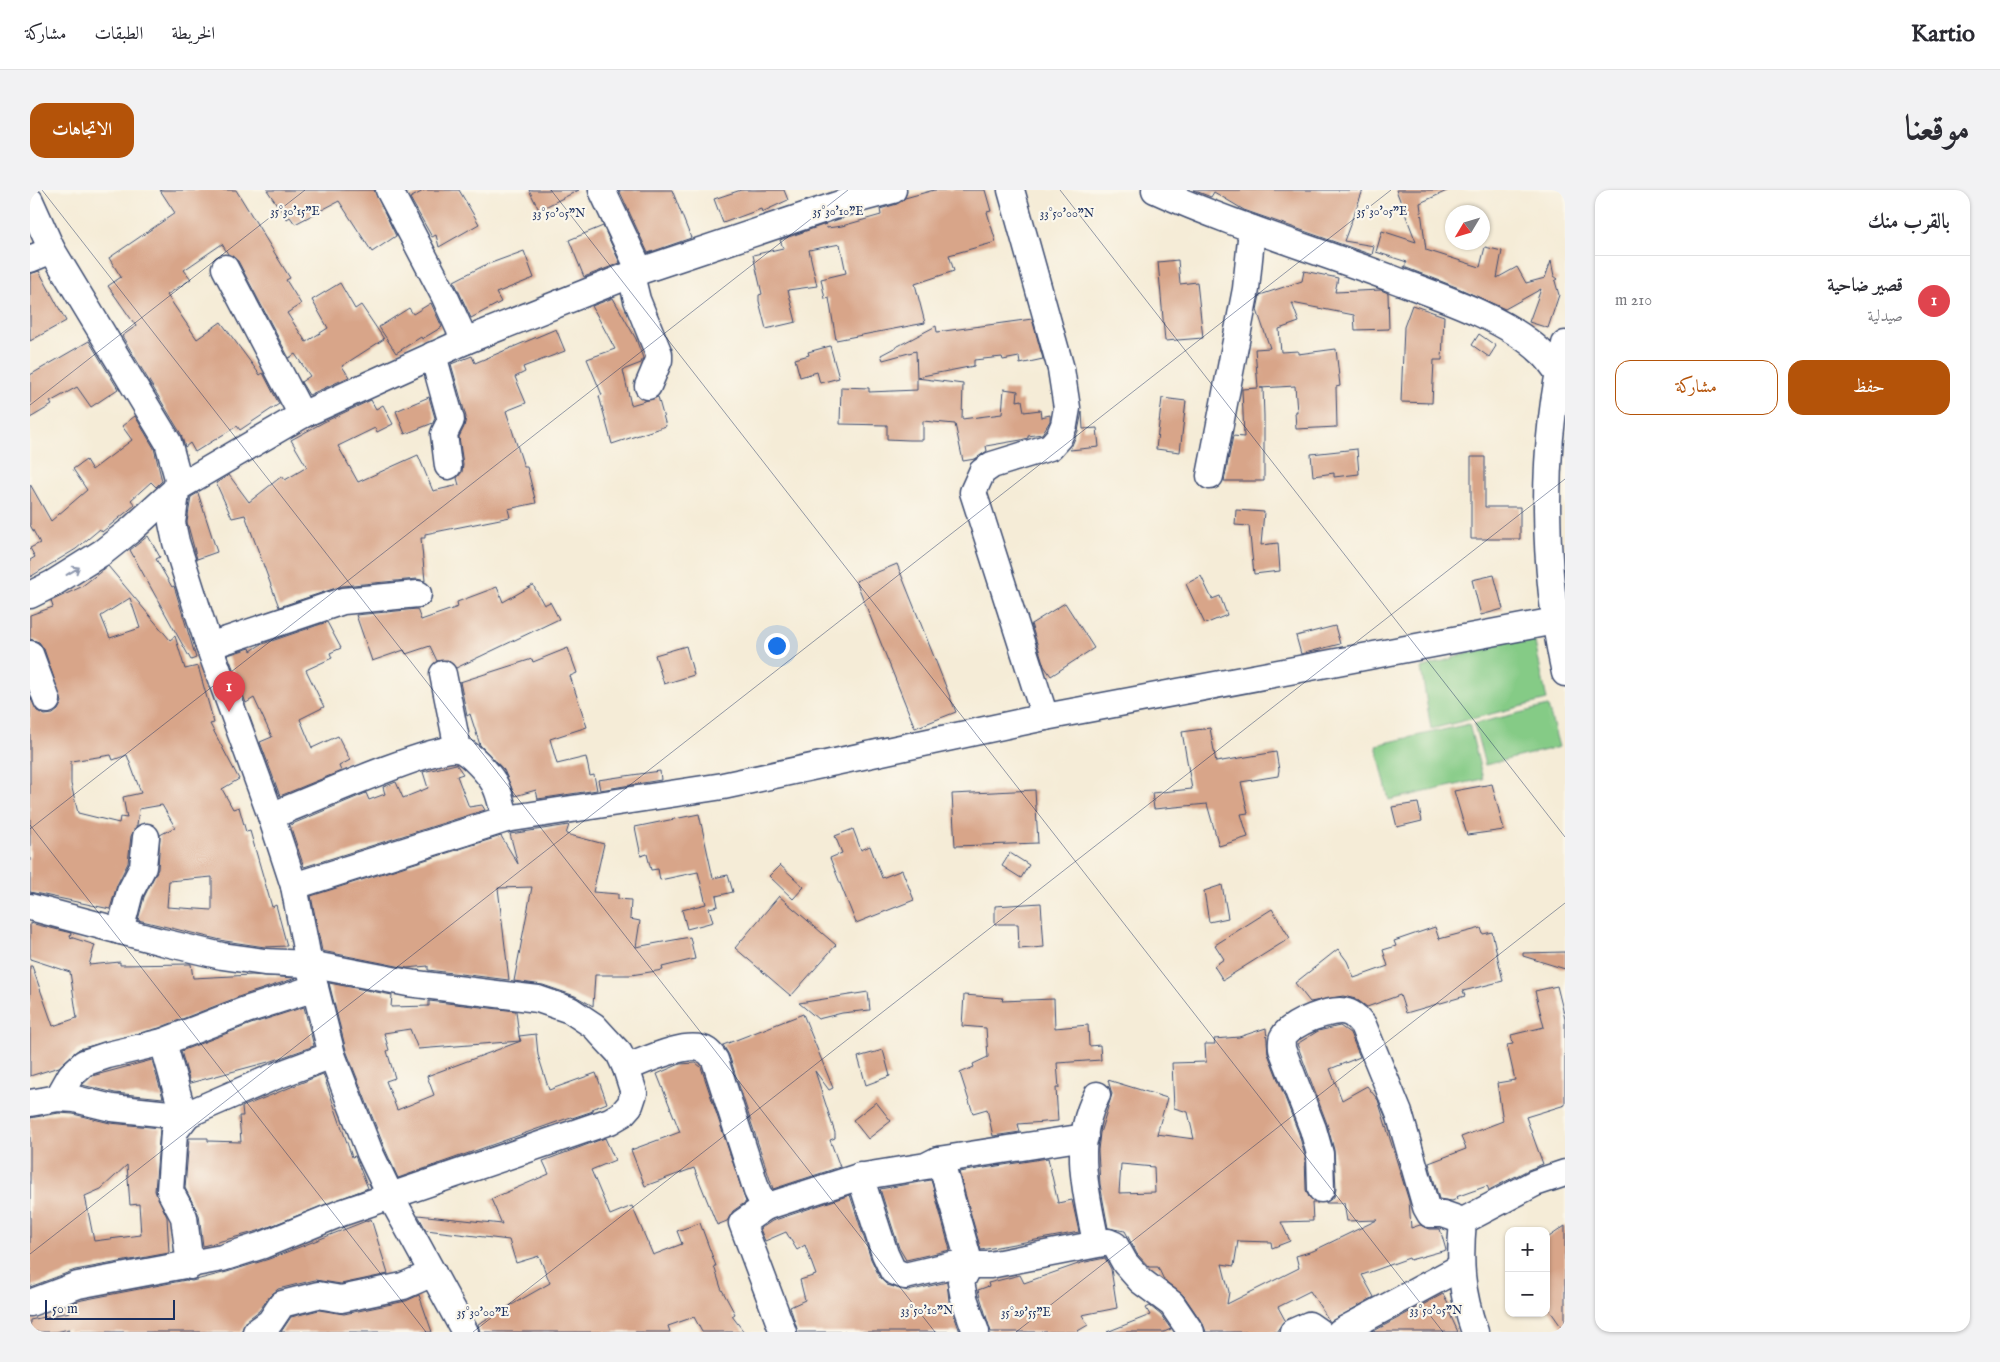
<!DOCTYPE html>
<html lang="ar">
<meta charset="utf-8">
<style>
:root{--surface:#fff;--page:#f2f2f3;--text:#2b2b33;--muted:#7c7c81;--line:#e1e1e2;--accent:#b45309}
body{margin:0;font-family:"IM FELL English",Amiri,serif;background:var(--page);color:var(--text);direction:rtl}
.controls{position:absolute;right:15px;bottom:15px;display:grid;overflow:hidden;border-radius:10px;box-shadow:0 1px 4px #0004}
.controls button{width:45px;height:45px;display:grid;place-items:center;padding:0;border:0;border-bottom:1px solid var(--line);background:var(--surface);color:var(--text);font:25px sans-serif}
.compass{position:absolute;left:1415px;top:15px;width:45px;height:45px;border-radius:50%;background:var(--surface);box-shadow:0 1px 4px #0004;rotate:232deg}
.scale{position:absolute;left:15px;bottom:12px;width:130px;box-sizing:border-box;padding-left:5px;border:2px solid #1b2f5e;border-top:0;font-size:14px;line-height:18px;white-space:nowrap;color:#1b2f5e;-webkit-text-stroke:4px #fbf7ec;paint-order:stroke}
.you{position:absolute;left:746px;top:455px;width:18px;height:18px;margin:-12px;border:4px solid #fff;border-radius:50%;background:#1a73e8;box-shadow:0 0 0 8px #1a73e833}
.badge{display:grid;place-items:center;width:32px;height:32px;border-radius:50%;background:var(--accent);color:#fff;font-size:16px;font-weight:700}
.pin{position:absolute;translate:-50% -41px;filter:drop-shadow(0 1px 2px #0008)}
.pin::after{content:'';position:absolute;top:26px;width:18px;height:15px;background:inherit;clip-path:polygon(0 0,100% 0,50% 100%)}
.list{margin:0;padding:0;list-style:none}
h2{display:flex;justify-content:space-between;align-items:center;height:65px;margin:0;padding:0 20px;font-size:21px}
h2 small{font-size:16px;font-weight:400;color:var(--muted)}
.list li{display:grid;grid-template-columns:32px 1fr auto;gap:15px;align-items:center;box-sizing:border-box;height:90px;padding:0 20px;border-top:1px solid var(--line)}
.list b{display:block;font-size:19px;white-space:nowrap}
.list p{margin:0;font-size:16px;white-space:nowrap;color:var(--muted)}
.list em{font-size:16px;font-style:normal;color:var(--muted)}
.actions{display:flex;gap:10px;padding:15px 20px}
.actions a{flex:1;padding:11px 0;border:1px solid var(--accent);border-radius:15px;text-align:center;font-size:18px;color:var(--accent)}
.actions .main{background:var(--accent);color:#fff}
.map{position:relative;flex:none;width:1535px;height:1142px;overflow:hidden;direction:ltr;border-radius:15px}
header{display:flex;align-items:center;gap:30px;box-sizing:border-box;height:70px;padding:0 25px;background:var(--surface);border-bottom:1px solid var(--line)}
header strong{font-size:24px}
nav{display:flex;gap:28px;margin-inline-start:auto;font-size:18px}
.intro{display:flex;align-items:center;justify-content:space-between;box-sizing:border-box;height:120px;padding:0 30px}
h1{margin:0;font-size:35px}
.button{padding:12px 22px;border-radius:15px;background:var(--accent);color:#fff;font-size:18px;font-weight:700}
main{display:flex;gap:30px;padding:0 30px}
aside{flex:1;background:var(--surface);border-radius:15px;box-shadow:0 1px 4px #0004}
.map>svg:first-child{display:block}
</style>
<header>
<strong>Kartio</strong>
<nav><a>الخريطة</a><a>الطبقات</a><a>مشاركة</a></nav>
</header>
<div class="intro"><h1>موقعنا</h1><a class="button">الاتجاهات</a></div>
<main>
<aside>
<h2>بالقرب منك<small></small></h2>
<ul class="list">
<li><span class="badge" style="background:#e0444e">1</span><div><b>قصير ضاحية</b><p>صيدلية</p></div><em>210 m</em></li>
</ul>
<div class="actions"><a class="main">حفظ</a><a>مشاركة</a></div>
</aside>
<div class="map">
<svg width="1535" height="1142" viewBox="0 0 1535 1142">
<rect width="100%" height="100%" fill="#fbf7ec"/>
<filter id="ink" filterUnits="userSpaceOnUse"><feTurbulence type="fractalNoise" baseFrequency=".02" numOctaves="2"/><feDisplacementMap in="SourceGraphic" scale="10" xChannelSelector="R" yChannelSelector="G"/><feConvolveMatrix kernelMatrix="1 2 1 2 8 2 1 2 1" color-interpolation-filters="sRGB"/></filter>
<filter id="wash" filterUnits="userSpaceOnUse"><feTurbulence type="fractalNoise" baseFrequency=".0096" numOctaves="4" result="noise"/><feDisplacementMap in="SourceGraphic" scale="20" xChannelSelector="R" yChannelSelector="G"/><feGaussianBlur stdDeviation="1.12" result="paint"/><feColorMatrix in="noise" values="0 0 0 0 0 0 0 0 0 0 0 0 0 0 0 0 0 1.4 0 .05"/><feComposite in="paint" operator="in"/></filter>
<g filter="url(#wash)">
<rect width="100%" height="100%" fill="#f5ecd7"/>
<!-- green -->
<g fill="#85cb86" stroke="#507d72">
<polygon points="1503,443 1517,510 1401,539 1391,478"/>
<polygon points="1518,516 1529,557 1455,575 1444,534"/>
<polygon points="1439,534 1453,589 1359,610 1346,555"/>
</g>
<g id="blocks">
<!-- building -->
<g fill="#d8a589" fill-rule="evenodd">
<polygon points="130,0 206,0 260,88 256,90 271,114 257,123 276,152 298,138 282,110 310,93 325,119 331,115 354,149 312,176 319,187 279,205 271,192 280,186 265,164 259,168 208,71 198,64 192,54 154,80 161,89 137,105 167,149 191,132 230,185 233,183 249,214 210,240 207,236 165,262 160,253 155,257 151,244 92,146 106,136 78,96 91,87 79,68 145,23"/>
<polygon points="237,0 344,0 366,46 342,62 309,11 265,34 260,27 257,29"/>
<polygon points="395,0 429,0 449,34 409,57 406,45 402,47 380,8"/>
<polygon points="499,0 549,0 509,20"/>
<polygon points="589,0 642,0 661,48 618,63"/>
<polygon points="711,0 754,0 758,10 732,22 731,19 693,33 684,9"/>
<polygon points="904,0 955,0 961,21 957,22 966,52 919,65 924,81 885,94 895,133 806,150 799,108 795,109 791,89 816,83 810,54 779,60 787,96 758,100 766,132 736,139 729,111 729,105 732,104 723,65 753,58 750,50 796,34 797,38 812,36 851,25 850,19 867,14 875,8"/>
<polygon points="1163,0 1333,0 1314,51 1344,56 1342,65 1214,20 1184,2 1181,7"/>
<polygon points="1366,0 1419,0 1390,13 1396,60 1450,77 1455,57 1472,61 1467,88 1487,77 1496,93 1515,88 1521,71 1524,86 1528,89 1525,91 1529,105 1518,138 1499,132 1511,99 1475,119 1426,97 1374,77 1377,72 1346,62 1352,41 1386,52"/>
<polygon points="573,36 590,73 554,87 539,50"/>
<polygon points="494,61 504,88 466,103 471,112 441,128 424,91 453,76"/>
<polygon points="1148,70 1150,94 1167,92 1173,148 1135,151 1128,72"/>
<polygon points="9,81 36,131 0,151 0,84"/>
<polygon points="1274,81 1308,88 1305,102 1351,100 1358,103 1359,139 1325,140 1324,125 1262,113 1269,132 1249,139 1251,162 1268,161 1268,164 1306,159 1310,196 1306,197 1307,237 1266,239 1265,222 1267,222 1265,196 1230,198 1233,198 1234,226 1234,291 1194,291 1203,246 1214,247 1212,199 1228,198 1225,159 1240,158 1227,120 1230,105 1272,91"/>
<polygon points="583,108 606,149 613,168 611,173 593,180 601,215 628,207 636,236 582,254 569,206 572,205 557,169 585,159 562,116"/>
<polygon points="401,113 412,137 392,149 391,147 366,163 349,137 379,118 383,124"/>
<polygon points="1382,115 1414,126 1412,170 1404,170 1402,213 1371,212 1374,137"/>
<polygon points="1002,129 1013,169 990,174 989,167 973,170 972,167 944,170 944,176 887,187 886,161 853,170 851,165 906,136 907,142"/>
<polygon points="526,139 535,161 493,177 495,182 485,187 496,213 476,221 494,277 497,277 506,313 478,319 480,327 395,344 395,348 391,348 395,391 387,389 312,396 249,417 215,325 202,328 186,293 199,285 219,312 252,286 255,290 277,277 261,250 294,232 341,210 346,219 353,215 363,234 347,242 345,238 308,256 328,292 388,265 403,301 429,295 427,288 432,282 433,274 429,247 434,237 436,227 421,174 442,166 445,173"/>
<polygon points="1449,144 1466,156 1459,167 1442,155"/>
<polygon points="59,151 88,199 61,217 47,197 20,212 22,215 0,228 0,185"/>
<polygon points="800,156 809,188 790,193 787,182 770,187 765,169 779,165 778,162"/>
<polygon points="887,188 933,194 932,229 972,224 974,199 988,201 987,211 992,210 994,222 1010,220 1011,227 1020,225 1020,231 1012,244 998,246 998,248 991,250 956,256 957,261 945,269 933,271 925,234 893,231 893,250 879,250 857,249 857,235 810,234 811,197 839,198 839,202 887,200"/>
<polygon points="399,207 405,228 403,233 375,244 366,221"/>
<polygon points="1132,208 1156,211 1150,262 1126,259"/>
<polygon points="1052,222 1053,239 1067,238 1069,257 1040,260 1048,241"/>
<polygon points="105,226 124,258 132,291 126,297 121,292 101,310 105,315 72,342 70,339 46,359 0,387 0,370 5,367 0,358 10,353 0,335 0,294 21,331 57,300 43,279 56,270 62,280 102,250 92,236"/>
<polygon points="1327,259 1329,284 1304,287 1304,283 1283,286 1281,264"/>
<polygon points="1441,267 1455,267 1455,317 1490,317 1490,349 1441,349"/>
<polygon points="168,303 187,362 167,369 157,332 161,307"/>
<polygon points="1206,320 1234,322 1231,355 1248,353 1250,381 1224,384 1219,336 1205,335"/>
<polygon points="118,346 130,367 126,369 142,397 144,396 166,468 161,470 100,360"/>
<polygon points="867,374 926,522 885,538 826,391"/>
<path d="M78,376L140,450L145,446L155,479L168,476L184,533L180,534L209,589L192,599L203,619L209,617L216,642L220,641L242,717L246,715L257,756L235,757L195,751L108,730L114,707L128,679L130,645L145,637L132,615L109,619L107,635L101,646L98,673L87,695L80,719L0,702V507L7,521L15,525L23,524L28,520L32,512L14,459L9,452L0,449V425L23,417L21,411L51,397ZM100,408L110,438L80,448L71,426ZM81,565L83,570L97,565L111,603L93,607L97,628L90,627L89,633L48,623L41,594V571ZM182,687V720L137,717L139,691Z"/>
<polygon points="1464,385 1473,419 1451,425 1442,390"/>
<polygon points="1171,386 1182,409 1190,406 1197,425 1175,434 1156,394"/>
<polygon points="503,395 514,415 520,412 529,429 426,478 418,470 407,471 400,456 376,464 374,460 342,471 326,425 387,419 391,430 428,417 427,412 467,397 473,412"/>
<polygon points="1035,413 1064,458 1021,486 1014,476 1001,434"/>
<polygon points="297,432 311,458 300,463 302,468 276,480 294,517 270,529 282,558 308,546 320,570 309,576 311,581 250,606 230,552 242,547 224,508 216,513 198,465 220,458 221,461 230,455"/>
<polygon points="1305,436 1310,454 1271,464 1266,446"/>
<polygon points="656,456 664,485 634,494 625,465"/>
<polygon points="538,458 547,483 540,486 557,537 520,549 527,574 556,567 560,586 564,585 567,600 508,609 506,600 485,606 474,580 450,555 440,524 437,526 430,492 502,469 503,472"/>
<polygon points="1180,538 1186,572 1246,562 1249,580 1248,586 1211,592 1218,623 1211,624 1218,647 1189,656 1177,614 1124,619 1122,603 1162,599 1152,542"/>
<polygon points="426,574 433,584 427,586 439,617 452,615 455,620 274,677 260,635 336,603 339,610 355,604 353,597 366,592 373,608 398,598 393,582"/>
<polygon points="630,581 631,590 570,600 568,590"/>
<polygon points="1462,594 1474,640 1437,645 1424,601"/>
<polygon points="1005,600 1008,653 925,656 922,604"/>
<polygon points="1388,613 1392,631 1367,637 1362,617"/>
<polygon points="669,624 683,688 698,685 703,702 686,706 688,716 679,718 683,732 657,739 652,720 676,714 668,682 630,690 628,679 621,680 617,664 611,666 605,637"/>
<polygon points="539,635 536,644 574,654 563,702 588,704 588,709 601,710 600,729 610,731 606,757 660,747 665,769 632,777 633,780 601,785 565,785 563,816 545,806 513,795 484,791 502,697 468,698 479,790 398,780 398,776 377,778 292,761 281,706 471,646 488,674 480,644"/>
<polygon points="823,639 831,660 840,656 852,688 872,680 884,710 826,733 800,668 812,663 805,646"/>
<polygon points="980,663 999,675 991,688 972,676"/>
<polygon points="750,675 774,697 763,709 739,686"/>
<polygon points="1192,695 1198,728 1179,732 1174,701"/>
<polygon points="749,706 806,755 761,806 705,758"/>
<polygon points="1011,713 1014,757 989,759 988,734 965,734 965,716"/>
<polygon points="1242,719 1260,748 1193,790 1184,776 1194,769 1185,755"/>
<polygon points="0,733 41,743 40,747 65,755 59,775 90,772 90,775 159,774 161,774 163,788 222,785 266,788 211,806 129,838 49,859 29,877 0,886 0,776 2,776 23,836 47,828 40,782 0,769"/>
<polygon points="1405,737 1409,749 1451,738 1453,744 1462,742 1473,791 1433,801 1435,806 1376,823 1370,805 1337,817 1326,809 1313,806 1280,812 1265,793 1308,759 1317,771 1324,788 1358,776 1353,760 1366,756 1364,751"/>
<polygon points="1535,762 1535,779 1493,766 1493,763"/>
<path d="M299,793L362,805L361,817L399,816V811L486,821L489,846L506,844L508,865L519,900L566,883L577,913L562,919L563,921L542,928L541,927L368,988L354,957L316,860ZM380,839L388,859L490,851L489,846L491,851L397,886L404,905L367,920L356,891L365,888L357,861L359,860L354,843Z"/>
<polygon points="1527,796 1535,828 1535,915 1496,927 1513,974 1498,980 1459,1000 1457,996 1426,1007 1427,1009 1422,1011 1409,1009 1399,973 1436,959 1431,947 1473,931 1467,893 1485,890 1477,855 1483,854 1481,845 1514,837 1505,801"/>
<polygon points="838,802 840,820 812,823 788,829 769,813"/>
<polygon points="934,805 973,808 972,811 1024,809 1025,838 1058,835 1059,856 1070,855 1071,870 1027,873 1029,898 1026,898 1028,931 988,934 990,942 963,946 957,919 943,923 930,883 944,877 943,874 958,867 956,838 932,836"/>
<polygon points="274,817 284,856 242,871 160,893 151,861 221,834"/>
<polygon points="773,824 803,898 799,900 785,881 805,943 805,948 800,950 810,977 743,999 699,865 693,855"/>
<path d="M1310,836L1320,843L1330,867L1300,879L1312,910L1337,896L1348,910L1379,1011L1381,1038L1390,1035L1400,1039H1410L1416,1060L1380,1070L1379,1068L1332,1085L1344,1107L1300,1132L1280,1101L1248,1117L1255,1130L1246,1142H1176L1173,1134L1154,1106L1134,1090L1128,1077H1119L1107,1064L1095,1041L1078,1038L1070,994L1068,960L1070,943L1082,904L1078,890L1137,908L1127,944L1164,949L1158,922L1144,918L1142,873L1176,872L1175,854H1185L1184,849L1209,847L1236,838L1238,864L1269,944L1275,966L1276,1000L1279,1007L1288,1013H1282L1283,1031L1251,1032L1260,1051L1242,1058L1241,1052L1208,1051L1204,1076L1192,1074L1199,1102L1197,1114L1269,1078L1266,1066L1283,1061L1347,1030L1317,1031L1314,1013H1295L1304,1007L1306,999L1304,960L1297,934L1267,854L1288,841ZM1091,974L1124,977L1125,1002L1089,1003Z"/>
<polygon points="853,860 860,886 836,895 828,867"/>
<polygon points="122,870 133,908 85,903 52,895 62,886"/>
<polygon points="666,873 671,877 716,1012 703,1021 697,1031 687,1035 664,978 615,996 601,960 650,942 627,884 650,874"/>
<polygon points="293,884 322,967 325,966 338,998 228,1041 173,1056 169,1025 155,998 159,948 178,948 178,951 211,952 209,926 213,926 212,917"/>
<polygon points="846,912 861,931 838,949 823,930"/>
<path d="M29,923L43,924L80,933L130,938L125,1001L137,1027L139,1063L45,1080L0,1097V928ZM97,975L100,1015L109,1014L111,1045L64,1051L55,1006L71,999Z"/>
<polygon points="575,948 585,970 561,980 580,1025 602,1016 623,1065 652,1054 647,1041 670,1033 686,1076 684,1076 691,1098 705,1124 702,1126 714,1142 672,1142 664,1127 638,1136 640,1142 450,1142 448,1134 520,1093 509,1066 486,1073 479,1050 396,1040 388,1025 472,1034 461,1009 519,984 513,971"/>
<polygon points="1018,968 1028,1013 1042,1010 1049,1042 951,1060 929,982"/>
<polygon points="901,990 920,1060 876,1070 869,1058 850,999"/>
<polygon points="820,1005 841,1069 850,1088 857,1095 878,1101 917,1092 919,1111 930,1142 768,1142 760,1117 775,1110 770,1090 786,1085 775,1055 767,1060 756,1042 735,1051 730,1039 742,1031"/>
<polygon points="341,1029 358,1084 311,1094 285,1090 248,1099 240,1106 229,1121 217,1130 211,1142 39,1142 39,1139 26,1142 0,1142 0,1130 40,1122 39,1114 52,1110 156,1090 162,1091 197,1082 239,1069"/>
<polygon points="1535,1036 1535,1142 1516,1115 1516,1049"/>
<polygon points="1075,1068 1081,1079 1087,1118 1052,1125 1058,1135 1046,1142 961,1142 948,1100 959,1096 958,1093 990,1085 994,1093 1051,1073"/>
<polygon points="1413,1104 1421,1118 1418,1120 1428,1142 1342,1142"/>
<polygon points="389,1105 402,1142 251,1142 261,1127 289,1120 314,1124 376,1111"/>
<polygon points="1120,1116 1131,1125 1141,1139 1134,1142 1077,1142 1120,1125 1116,1118"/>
</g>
</g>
</g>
<g filter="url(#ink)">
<use href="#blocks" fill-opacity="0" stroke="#3c4b70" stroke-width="1"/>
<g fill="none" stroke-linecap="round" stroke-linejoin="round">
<defs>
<g id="minor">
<polyline points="359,0 415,107 435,151"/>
<polyline points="572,0 610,81"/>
<polyline points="981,0 1031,179 1037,218 1034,235 1029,247 1020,257 962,275 952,282 943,302 1015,527"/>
<path d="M1125,0C1202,35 1284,59 1363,89C1408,106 1476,128 1511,162C1518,168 1523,176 1528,182"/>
<polyline points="0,11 22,60 138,252 148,288 142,333 146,352 179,456 241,626 264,696 279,774 302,865 340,963 361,1007 435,1142"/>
<polyline points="0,69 22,60"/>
<polyline points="195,78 272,225"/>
<polyline points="601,85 607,110 629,164 629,170 618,196"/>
<path d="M1535,154C1510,259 1512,377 1535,483"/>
<polyline points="403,165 421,230 414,244 418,276"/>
<polyline points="1180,286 1216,99 1222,39"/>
<polyline points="0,405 22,394 73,362 102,339 147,298 272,225 435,151 610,81 810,14 863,0"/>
<polyline points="179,456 313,411 388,404"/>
<polyline points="0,464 17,510"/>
<polyline points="413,484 428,559"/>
<path d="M241,626C271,614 405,555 428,559C440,562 458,583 464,593C470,603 472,618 476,629"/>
<polyline points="264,696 476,629 693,596 1015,527 1525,431"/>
<polyline points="0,717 132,752 192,766 234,772 279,774 378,793 508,809 540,820 564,836 575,848 589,863 596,878 604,903 600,915 592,924 580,931 311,1023 233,1055 192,1068 48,1095 0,1113"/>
<polyline points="90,741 100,702 113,677 116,647"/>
<polyline points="133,852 150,913 158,924 144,942 140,1001 154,1027 160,1076"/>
<path d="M596,878C614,871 659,849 677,861C680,863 683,867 685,870L727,1001L735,1017L828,987L896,976L908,970L913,979L940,1075L931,1092L934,1108L946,1142"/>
<polyline points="28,908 41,885 54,873 78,865 133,852 216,820 285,798"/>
<polyline points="0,913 28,908 45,909 82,918 139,924 158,924 243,887 302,865"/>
<polyline points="908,970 1055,947"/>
<polyline points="830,986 855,1064 863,1081 875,1086 922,1075 960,1075 1078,1052 1085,1055 1095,1073 1111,1091 1142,1114 1161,1142"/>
<path d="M1291,999L1290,964L1283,939L1252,859C1252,855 1251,850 1253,847C1260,833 1303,817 1317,822C1324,824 1328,829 1333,835L1369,923L1396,1017L1400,1024H1413L1433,1031"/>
<polyline points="735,1017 712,1033 753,1142"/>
<path d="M1066,1052C1056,1003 1042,952 1067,905"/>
<polyline points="226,1142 240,1132 252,1114 288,1105 311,1109 373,1096 403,1083"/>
<polyline points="1263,1142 1279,1135 1289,1142"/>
<polyline points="1310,1142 1431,1077"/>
<path d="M1445,1142C1431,1103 1429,1072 1433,1031L1505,993L1535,983"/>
</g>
</defs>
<!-- minor casing -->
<use href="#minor" stroke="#3c4b70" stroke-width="29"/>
<!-- minor -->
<use href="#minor" stroke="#fff" stroke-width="26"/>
</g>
<!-- one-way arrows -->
<defs><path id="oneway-shaft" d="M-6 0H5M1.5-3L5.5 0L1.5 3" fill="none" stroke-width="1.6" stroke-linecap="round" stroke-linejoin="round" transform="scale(1.25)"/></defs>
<use stroke="#8d97ae" href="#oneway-shaft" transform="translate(43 381) rotate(-31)"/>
</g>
<!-- ticks -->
<path fill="none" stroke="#1b2f5e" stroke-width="1" stroke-opacity="0.45" d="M12,0L905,1142M521,0L1413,1142M1030,0L1535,647M0,215L275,0M0,635L396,1142M0,639L818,0M0,1064L1361,0M443,1142L1535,289M986,1142L1535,713M1530,1142L1535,1138"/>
<g font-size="12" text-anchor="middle" fill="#1b2f5e" stroke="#fbf7ec" stroke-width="4.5" stroke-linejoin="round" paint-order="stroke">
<text x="265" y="25">35°30'15"E</text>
<text x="808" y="25">35°30'10"E</text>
<text x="1352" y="25">35°30'05"E</text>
<text x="529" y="27">33°50'05"N</text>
<text x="1037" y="27">33°50'00"N</text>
<text x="897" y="1124">33°50'10"N</text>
<text x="1406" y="1124">33°50'05"N</text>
<text x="453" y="1126">35°30'00"E</text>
<text x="996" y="1126">35°29'55"E</text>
</g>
</svg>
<div class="controls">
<button>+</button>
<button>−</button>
</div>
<svg class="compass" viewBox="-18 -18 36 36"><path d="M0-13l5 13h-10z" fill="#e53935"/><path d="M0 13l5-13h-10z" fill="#7c7c81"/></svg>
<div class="scale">50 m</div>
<div class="you"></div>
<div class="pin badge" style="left:199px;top:522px;background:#e0444e">1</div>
</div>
</main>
